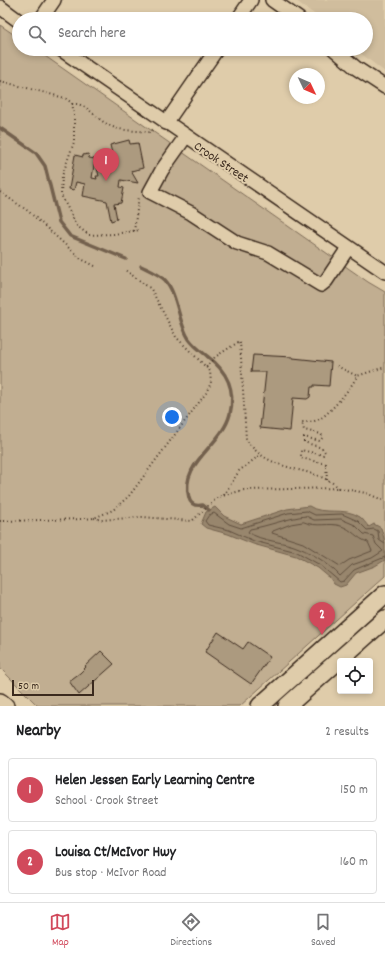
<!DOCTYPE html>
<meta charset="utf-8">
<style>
:root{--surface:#fff;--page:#f6f6f6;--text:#202124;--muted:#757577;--line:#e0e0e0;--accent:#d1495b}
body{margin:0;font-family:Dekko,sans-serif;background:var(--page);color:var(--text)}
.controls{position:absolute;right:12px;bottom:12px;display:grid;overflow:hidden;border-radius:4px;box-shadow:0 2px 6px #0003}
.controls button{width:36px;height:36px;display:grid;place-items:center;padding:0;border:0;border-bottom:1px solid var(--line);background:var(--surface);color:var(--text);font:20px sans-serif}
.compass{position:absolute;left:289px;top:68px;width:36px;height:36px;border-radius:50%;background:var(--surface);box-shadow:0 2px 6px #0003;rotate:134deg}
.scale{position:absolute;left:12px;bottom:10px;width:82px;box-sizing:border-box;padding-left:4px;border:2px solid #3b2a1e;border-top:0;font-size:11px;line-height:14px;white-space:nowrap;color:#3b2a1e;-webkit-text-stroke:3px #dfccaa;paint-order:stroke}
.you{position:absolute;left:172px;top:417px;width:14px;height:14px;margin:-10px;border:3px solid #fff;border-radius:50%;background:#1a73e8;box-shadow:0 0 0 6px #1a73e833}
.badge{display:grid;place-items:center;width:26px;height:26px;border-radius:50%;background:var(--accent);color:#fff;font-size:13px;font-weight:700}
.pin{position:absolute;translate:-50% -33px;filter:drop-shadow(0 1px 2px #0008)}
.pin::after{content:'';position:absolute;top:21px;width:14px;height:12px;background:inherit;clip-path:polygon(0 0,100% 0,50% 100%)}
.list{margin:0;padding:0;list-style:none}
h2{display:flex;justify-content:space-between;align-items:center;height:52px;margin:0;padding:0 16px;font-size:17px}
h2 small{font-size:13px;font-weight:400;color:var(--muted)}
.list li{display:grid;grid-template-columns:26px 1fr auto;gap:12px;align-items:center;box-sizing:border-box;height:64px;margin:0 8px 8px;padding:0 8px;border:1px solid var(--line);border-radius:4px}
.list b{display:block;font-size:15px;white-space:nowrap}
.list p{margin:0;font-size:13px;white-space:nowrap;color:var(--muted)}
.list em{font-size:13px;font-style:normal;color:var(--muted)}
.icon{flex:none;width:22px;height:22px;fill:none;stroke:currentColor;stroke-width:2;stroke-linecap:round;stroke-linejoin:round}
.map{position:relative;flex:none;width:385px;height:706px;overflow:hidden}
.search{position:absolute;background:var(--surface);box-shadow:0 2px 6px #0003;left:12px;right:12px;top:12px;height:44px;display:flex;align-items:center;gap:10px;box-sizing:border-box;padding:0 14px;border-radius:22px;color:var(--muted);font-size:15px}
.sheet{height:196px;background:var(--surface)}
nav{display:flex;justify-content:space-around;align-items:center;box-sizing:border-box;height:56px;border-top:1px solid var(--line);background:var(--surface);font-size:11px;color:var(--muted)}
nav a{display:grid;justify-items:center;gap:2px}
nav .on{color:var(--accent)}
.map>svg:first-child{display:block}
</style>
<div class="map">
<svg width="385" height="706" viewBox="0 0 385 706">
<rect width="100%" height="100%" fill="#dfccaa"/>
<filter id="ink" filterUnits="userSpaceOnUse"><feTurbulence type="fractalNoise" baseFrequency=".025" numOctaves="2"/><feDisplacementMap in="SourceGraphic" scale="8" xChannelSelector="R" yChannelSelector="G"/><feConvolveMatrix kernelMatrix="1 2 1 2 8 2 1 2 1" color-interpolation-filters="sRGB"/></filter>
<g filter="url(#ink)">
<!-- built -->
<polygon fill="#d0bd9d" points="295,0 385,0 385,72 355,49 366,49 366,19 321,19"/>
<!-- green -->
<polygon fill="#c1ae91" stroke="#7e6c58" points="0,25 19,38 19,49 35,49 368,282 385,292 385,576 240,706 38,706 0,668"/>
<!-- water -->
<path fill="#98866d" stroke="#73614d" d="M309,506C323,516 344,506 360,517C363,519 366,524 369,527L374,524L381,528L385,542V560L375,566L356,573L346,585L340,587L334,584L330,578L318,568L296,556L253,544L228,534L206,528L201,524L206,512L215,507L224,516L241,524L287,509Z"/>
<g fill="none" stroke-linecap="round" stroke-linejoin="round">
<!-- shore -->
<g stroke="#604f3e" stroke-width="1">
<path d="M306,516L314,520L341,519L355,525L364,534L373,536L376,544L383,551L372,558L352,565L340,576C329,564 314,554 299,548C284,541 262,542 248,532L250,529C269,526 287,518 306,516Z"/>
<path d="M304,522C317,528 329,522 341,526C352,529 357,539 368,542L372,551L349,560L340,566L303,543L272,533L273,531L291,524Z"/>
<polyline points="385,544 379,540 378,531 374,529 367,530 358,521 342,514 315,515 307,511 288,513 241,528 229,524 214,513 209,515 205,521 208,525 229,530 254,541 297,552 320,565 340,582 344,581 354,570 385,557"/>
</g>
<!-- stream -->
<g stroke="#73614d" stroke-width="3.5">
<polyline points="0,128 36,153 45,166 59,222 70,236 126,259"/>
<path d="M141,266C149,270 159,274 165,280C178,294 178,323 189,339C194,346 201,351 207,356C227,371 236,389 230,414C222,446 179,462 189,498C191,506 197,506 203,505L209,510"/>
</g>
</g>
<!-- building -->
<g fill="#ac9a7f" stroke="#3b2a1e">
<polygon points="129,140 130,144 138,143 143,168 131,171 138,183 121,180 120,187 124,188 121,203 114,204 117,219 111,221 107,201 83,196 85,184 76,182 74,190 69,189 75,155 83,157 83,155 88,154 89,158 95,159 92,178 97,179 96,176 99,176 97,168 115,164 115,166 117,165 116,161 114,162 110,145"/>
<polygon points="253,355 293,357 293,358 331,362 329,386 314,385 314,387 311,387 310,397 307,399 293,398 290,431 260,428 266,372 251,372"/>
<polygon points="218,632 243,649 248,642 270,657 251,684 205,652"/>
<polygon points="101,651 114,664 79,695 69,681 80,673 86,667 85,666"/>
</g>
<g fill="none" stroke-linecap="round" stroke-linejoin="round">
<defs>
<g id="minor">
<polyline points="272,0 299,19"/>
<polyline points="0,7 19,21"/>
<polyline points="41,19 54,0"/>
<polyline points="238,19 251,0"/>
<polyline points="60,49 385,272"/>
<polyline points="334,49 356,68 385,87"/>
<polyline points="166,123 217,49"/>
<polyline points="186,136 162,170 150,192 191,213 237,243 268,253 321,285 326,281 348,248"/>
</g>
<g id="major">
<polyline points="0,702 5,706"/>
<polyline points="260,706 385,594"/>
<polyline points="287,706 385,619"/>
</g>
</defs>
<!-- minor casing -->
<use href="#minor" stroke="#3b2a1e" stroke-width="16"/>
<!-- major casing -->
<use href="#major" stroke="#3b2a1e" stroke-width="20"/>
<!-- path -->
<g stroke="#3b2a1e" stroke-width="2" stroke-dasharray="1 3" stroke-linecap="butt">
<polyline points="0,81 65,98 72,103 74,114 74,142 62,176 61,195 77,226 89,235 114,234 140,230"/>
<path d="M72,104C86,102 95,118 107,124C120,132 135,130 149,132L155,128"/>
<polyline points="0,192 28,211 81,259 97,267"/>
<polyline points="134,231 139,196"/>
<polyline points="337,366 357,376 385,367"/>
<path d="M206,367L215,357L240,341L246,439C269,475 313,464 339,488"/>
<path d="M327,480L326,464L301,458V450L323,455L325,452L322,448L304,442V437L320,441L323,437L321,434L304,430L302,422C309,422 315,422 321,418C331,412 352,387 357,376"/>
<polyline points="224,495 239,471 260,455"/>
<polyline points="94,518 101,520 142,517 192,521 218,497 244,490 339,488 366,493 385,501"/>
<polyline points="0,521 84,519 94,518 113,510 129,496 206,393 211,383 210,371 176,337 151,289 125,270"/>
</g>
<!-- minor -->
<use href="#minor" stroke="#dfccaa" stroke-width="13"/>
<!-- major -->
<use href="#major" stroke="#dfccaa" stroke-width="17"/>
</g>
</g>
<g text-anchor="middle" stroke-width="4" stroke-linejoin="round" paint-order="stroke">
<!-- street labels -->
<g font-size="13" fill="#3b2a1e" stroke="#dfccaa">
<text transform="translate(222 161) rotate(34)" y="5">Crook Street</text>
</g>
</g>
</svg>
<div class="controls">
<button><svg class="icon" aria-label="locate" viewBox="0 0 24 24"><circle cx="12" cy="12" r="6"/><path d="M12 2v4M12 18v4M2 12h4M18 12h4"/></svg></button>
</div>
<svg class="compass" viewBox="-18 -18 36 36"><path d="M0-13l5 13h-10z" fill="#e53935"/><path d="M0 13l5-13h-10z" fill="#757577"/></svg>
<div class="scale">50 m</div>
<div class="you"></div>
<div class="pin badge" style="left:106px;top:181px">1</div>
<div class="pin badge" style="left:322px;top:635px">2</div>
<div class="search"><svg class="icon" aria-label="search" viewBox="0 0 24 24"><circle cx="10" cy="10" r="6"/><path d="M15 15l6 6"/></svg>Search here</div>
</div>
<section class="sheet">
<h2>Nearby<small>2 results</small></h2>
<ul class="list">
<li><span class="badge">1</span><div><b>Helen Jessen Early Learning Centre</b><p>School · Crook Street</p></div><em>150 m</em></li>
<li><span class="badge">2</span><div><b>Louisa Ct/McIvor Hwy</b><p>Bus stop · McIvor Road</p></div><em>160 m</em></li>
</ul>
</section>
<nav>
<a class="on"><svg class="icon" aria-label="map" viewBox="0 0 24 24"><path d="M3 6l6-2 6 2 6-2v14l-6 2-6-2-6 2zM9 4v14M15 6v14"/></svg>Map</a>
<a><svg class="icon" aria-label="directions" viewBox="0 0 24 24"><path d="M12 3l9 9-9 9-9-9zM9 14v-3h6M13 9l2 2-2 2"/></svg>Directions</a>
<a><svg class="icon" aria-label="saved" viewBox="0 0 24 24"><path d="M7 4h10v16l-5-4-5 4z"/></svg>Saved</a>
</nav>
